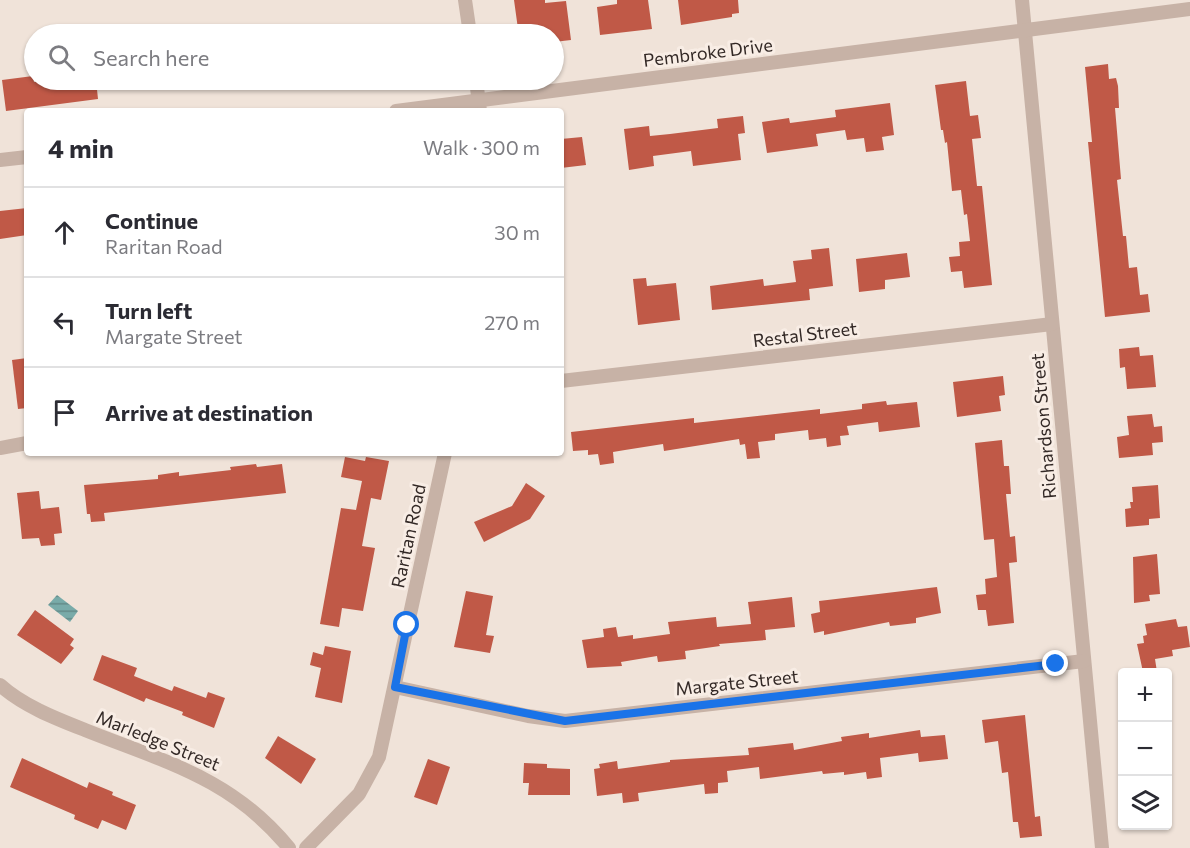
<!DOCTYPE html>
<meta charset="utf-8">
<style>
:root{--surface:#fff;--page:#f2f2f3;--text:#2b2b33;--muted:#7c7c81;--line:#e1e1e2}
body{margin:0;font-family:Commissioner,sans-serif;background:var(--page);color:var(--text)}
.controls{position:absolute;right:18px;bottom:18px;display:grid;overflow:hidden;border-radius:6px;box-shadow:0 2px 4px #0004}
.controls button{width:54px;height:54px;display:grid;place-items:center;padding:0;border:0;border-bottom:2px solid var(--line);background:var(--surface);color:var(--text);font:30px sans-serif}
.stop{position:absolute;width:18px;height:18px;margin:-14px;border:4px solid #1a73e8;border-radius:50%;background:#fff}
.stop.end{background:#1a73e8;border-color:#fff;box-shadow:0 2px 6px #0008}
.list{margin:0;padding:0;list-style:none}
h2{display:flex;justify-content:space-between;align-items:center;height:78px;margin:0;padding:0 24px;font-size:26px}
h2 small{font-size:20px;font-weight:400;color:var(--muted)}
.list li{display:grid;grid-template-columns:39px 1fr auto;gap:18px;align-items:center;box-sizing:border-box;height:90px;padding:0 24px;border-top:2px solid var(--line)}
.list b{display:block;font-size:22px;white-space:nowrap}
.list p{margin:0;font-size:20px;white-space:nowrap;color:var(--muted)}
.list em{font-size:20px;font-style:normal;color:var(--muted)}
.icon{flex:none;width:33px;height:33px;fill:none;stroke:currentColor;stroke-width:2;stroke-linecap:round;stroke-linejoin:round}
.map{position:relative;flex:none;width:1190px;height:848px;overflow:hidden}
.search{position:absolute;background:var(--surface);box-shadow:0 2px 4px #0004;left:24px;top:24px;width:540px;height:66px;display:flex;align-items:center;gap:15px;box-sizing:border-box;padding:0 21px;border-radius:33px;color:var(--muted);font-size:22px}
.panel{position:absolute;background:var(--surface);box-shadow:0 2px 4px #0004;left:24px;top:108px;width:540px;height:348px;border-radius:6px}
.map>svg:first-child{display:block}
</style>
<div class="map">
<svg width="1190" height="848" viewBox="0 0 1190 848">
<defs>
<pattern id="water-rules" width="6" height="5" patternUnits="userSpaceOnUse" patternTransform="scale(1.5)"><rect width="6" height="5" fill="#79aba9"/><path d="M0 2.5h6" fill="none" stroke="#648b89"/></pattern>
</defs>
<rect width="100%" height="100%" fill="#f0e3d9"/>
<!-- water -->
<polygon fill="url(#water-rules)" points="57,595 78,611 70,622 48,605"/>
<!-- building -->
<g fill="#c05947">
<polygon points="514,0 545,0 545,3 566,1 571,40 554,42 554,34 543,34 542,26 518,29"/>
<polygon points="617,0 648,0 652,29 600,35 597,7 617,4"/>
<polygon points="678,0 738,0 739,13 732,14 732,17 681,25"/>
<polygon points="1108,64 1109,79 1116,78 1118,86 1119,108 1115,108 1121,179 1117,180 1123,236 1126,236 1129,268 1137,267 1140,295 1148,294 1150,312 1105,317 1088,142 1092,142 1085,67"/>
<polygon points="33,76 34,82 96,80 98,99 6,111 2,80"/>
<polygon points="966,81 970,116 978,115 981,138 972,139 977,186 982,186 992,285 964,288 962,271 951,272 949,257 960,256 959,242 970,241 967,214 964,215 961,190 952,191 947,142 945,143 943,130 941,130 935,85"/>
<polygon points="890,103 894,135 882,137 884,150 866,152 864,138 847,140 845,130 816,134 818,146 767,153 762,122 789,118 790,123 836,117 835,110"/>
<polygon points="743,116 745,133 738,134 741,160 693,166 691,151 653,156 654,166 629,170 624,129 649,126 650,136 670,134 718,128 717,119"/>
<polygon points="582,137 586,165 561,168 561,139"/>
<polygon points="27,208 27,235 0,239 0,211"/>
<polygon points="829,248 833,286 809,289 810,300 712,310 710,286 763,279 764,286 796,282 793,261 812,259 811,250"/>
<polygon points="907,253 910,277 885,280 885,289 859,292 856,259"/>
<polygon points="646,278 647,286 676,283 680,320 638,325 633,279"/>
<polygon points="1139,347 1140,356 1153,355 1156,387 1127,389 1125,367 1120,368 1119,349"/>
<polygon points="27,358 27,408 18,409 12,360"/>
<polygon points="1003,376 1005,395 999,396 1001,411 957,417 953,382"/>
<polygon points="886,401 887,405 917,402 920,427 879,432 878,422 847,426 849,435 840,436 841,445 827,447 826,438 809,440 808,430 775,434 775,440 758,442 760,458 747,459 745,444 740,445 739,439 664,451 663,444 625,450 613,452 614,463 600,465 598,454 588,455 588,450 573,451 571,432 694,418 694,423 820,409 820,414 862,409 862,404"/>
<polygon points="1152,414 1154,427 1162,426 1163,442 1152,443 1153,455 1119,458 1117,437 1129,435 1127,416"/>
<polygon points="1002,440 1004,466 1009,466 1011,494 1006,494 1010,537 1015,536 1017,562 1009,563 1014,623 988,626 986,610 978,610 976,595 986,594 985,579 997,577 994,539 984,540 975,443"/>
<polygon points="345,457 365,461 366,457 389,461 381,500 371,498 362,546 375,548 363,611 342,608 339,627 320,624 341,508 356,510 362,481 341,477"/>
<polygon points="256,464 257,467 282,464 286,493 104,513 105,521 91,522 90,514 87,514 84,485 158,479 158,475 179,472 179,476 231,470 230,467"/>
<polygon points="526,483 545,496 530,519 484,542 474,522 512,506"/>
<polygon points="1158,485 1160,518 1149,519 1149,525 1126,527 1125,509 1131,508 1130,502 1133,502 1132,487"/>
<polygon points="39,491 41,509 59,507 62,533 54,534 55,545 41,546 39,538 22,539 17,493"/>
<polygon points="1157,554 1160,594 1149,595 1150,601 1134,603 1133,557"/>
<polygon points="937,587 941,613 916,618 916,623 890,626 889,622 824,635 824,631 814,633 811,614 820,612 819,601"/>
<polygon points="466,591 493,596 486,635 494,636 490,653 454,647"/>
<polygon points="792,597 795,627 765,630 766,640 719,644 720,646 685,651 686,659 658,662 657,656 621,662 622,666 587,668 582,640 604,637 603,629 616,627 618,637 633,635 633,639 670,634 668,622 716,617 717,627 751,624 748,602"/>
<polygon points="35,610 74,639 70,645 74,648 61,664 17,635"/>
<polygon points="1176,619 1178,627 1187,626 1190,647 1172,650 1173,656 1155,659 1157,672 1143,672 1137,644 1144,643 1143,636 1147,635 1145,624"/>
<polygon points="325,646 351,651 342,703 315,697 321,668 310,665 313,652 323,655"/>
<polygon points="102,655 137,668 134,676 172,691 174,686 206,698 208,692 225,698 214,728 182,715 183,712 146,698 144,702 93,680"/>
<polygon points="1025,715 1035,817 1040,816 1042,836 1020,838 1018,822 1013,822 1008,772 1002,773 998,741 985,743 982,720"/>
<polygon points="920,730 921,737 945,735 948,759 919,762 918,753 880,758 882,777 867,779 866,772 844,775 844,772 823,774 822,771 760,779 759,767 727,771 728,782 718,783 718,793 705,794 704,784 638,793 639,801 623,803 622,793 597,796 594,769 600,768 599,764 617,761 618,769 670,762 670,760 749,755 748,748 793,743 794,750 842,741 841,737 869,733 869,738"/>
<polygon points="278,736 316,759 301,784 265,758"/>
<polygon points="22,758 87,788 89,782 113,792 112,795 136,805 126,830 102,820 98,829 74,819 75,815 10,787"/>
<polygon points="428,759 450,767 437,805 414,797"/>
<polygon points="524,763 547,764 547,768 570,769 570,795 528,795 529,783 523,783"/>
</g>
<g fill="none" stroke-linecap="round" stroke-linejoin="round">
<!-- minor -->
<g stroke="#c7b2a6" stroke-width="14">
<polyline points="465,0 470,34"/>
<polyline points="1022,0 1102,848"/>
<polyline points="476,80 480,111"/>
<polyline points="396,111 1190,9"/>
<polyline points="0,160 27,157"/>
<polyline points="561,381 1052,324"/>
<polyline points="0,448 27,443"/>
<path d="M0,685C23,706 57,719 85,730C165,762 232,778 289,848"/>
<polyline points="395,687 528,716 565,721 1084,661"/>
<polyline points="306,848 359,794 379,757 445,453"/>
</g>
</g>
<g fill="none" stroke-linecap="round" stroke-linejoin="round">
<!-- route -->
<polyline stroke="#1a73e8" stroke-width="8" points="407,625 395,687 565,721 1056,664"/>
</g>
<g text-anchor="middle" stroke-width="6" stroke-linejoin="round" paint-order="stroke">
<!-- street labels -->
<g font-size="18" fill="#332926" stroke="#f8ede5">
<text transform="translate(708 53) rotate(-7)" y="6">Pembroke Drive</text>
<text transform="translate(805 335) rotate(-7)" y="6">Restal Street</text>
<text transform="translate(1044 426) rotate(-95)" y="6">Richardson Street</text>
<text transform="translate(409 536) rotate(-78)" y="6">Raritan Road</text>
<text transform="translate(737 683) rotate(-6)" y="6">Margate Street</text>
<text transform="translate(158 741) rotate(22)" y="6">Marledge Street</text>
</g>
</g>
</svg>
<div class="controls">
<button>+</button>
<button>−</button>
<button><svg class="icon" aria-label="layers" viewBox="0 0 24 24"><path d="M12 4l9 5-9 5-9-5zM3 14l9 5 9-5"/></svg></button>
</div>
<div class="stop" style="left:407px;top:625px"></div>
<div class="stop end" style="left:1056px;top:664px"></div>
<div class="search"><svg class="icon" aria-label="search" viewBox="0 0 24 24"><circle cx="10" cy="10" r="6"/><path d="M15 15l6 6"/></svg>Search here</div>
<section class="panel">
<h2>4 min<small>Walk · 300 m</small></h2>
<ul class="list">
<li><svg class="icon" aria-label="ahead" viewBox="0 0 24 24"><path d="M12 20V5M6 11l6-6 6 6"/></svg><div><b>Continue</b><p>Raritan Road</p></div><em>30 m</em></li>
<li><svg class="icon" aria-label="left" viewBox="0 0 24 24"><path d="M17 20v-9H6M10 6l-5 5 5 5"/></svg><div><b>Turn left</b><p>Margate Street</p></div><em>270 m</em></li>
<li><svg class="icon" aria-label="arrive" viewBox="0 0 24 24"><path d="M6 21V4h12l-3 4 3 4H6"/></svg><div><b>Arrive at destination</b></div></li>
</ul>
</section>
</div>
